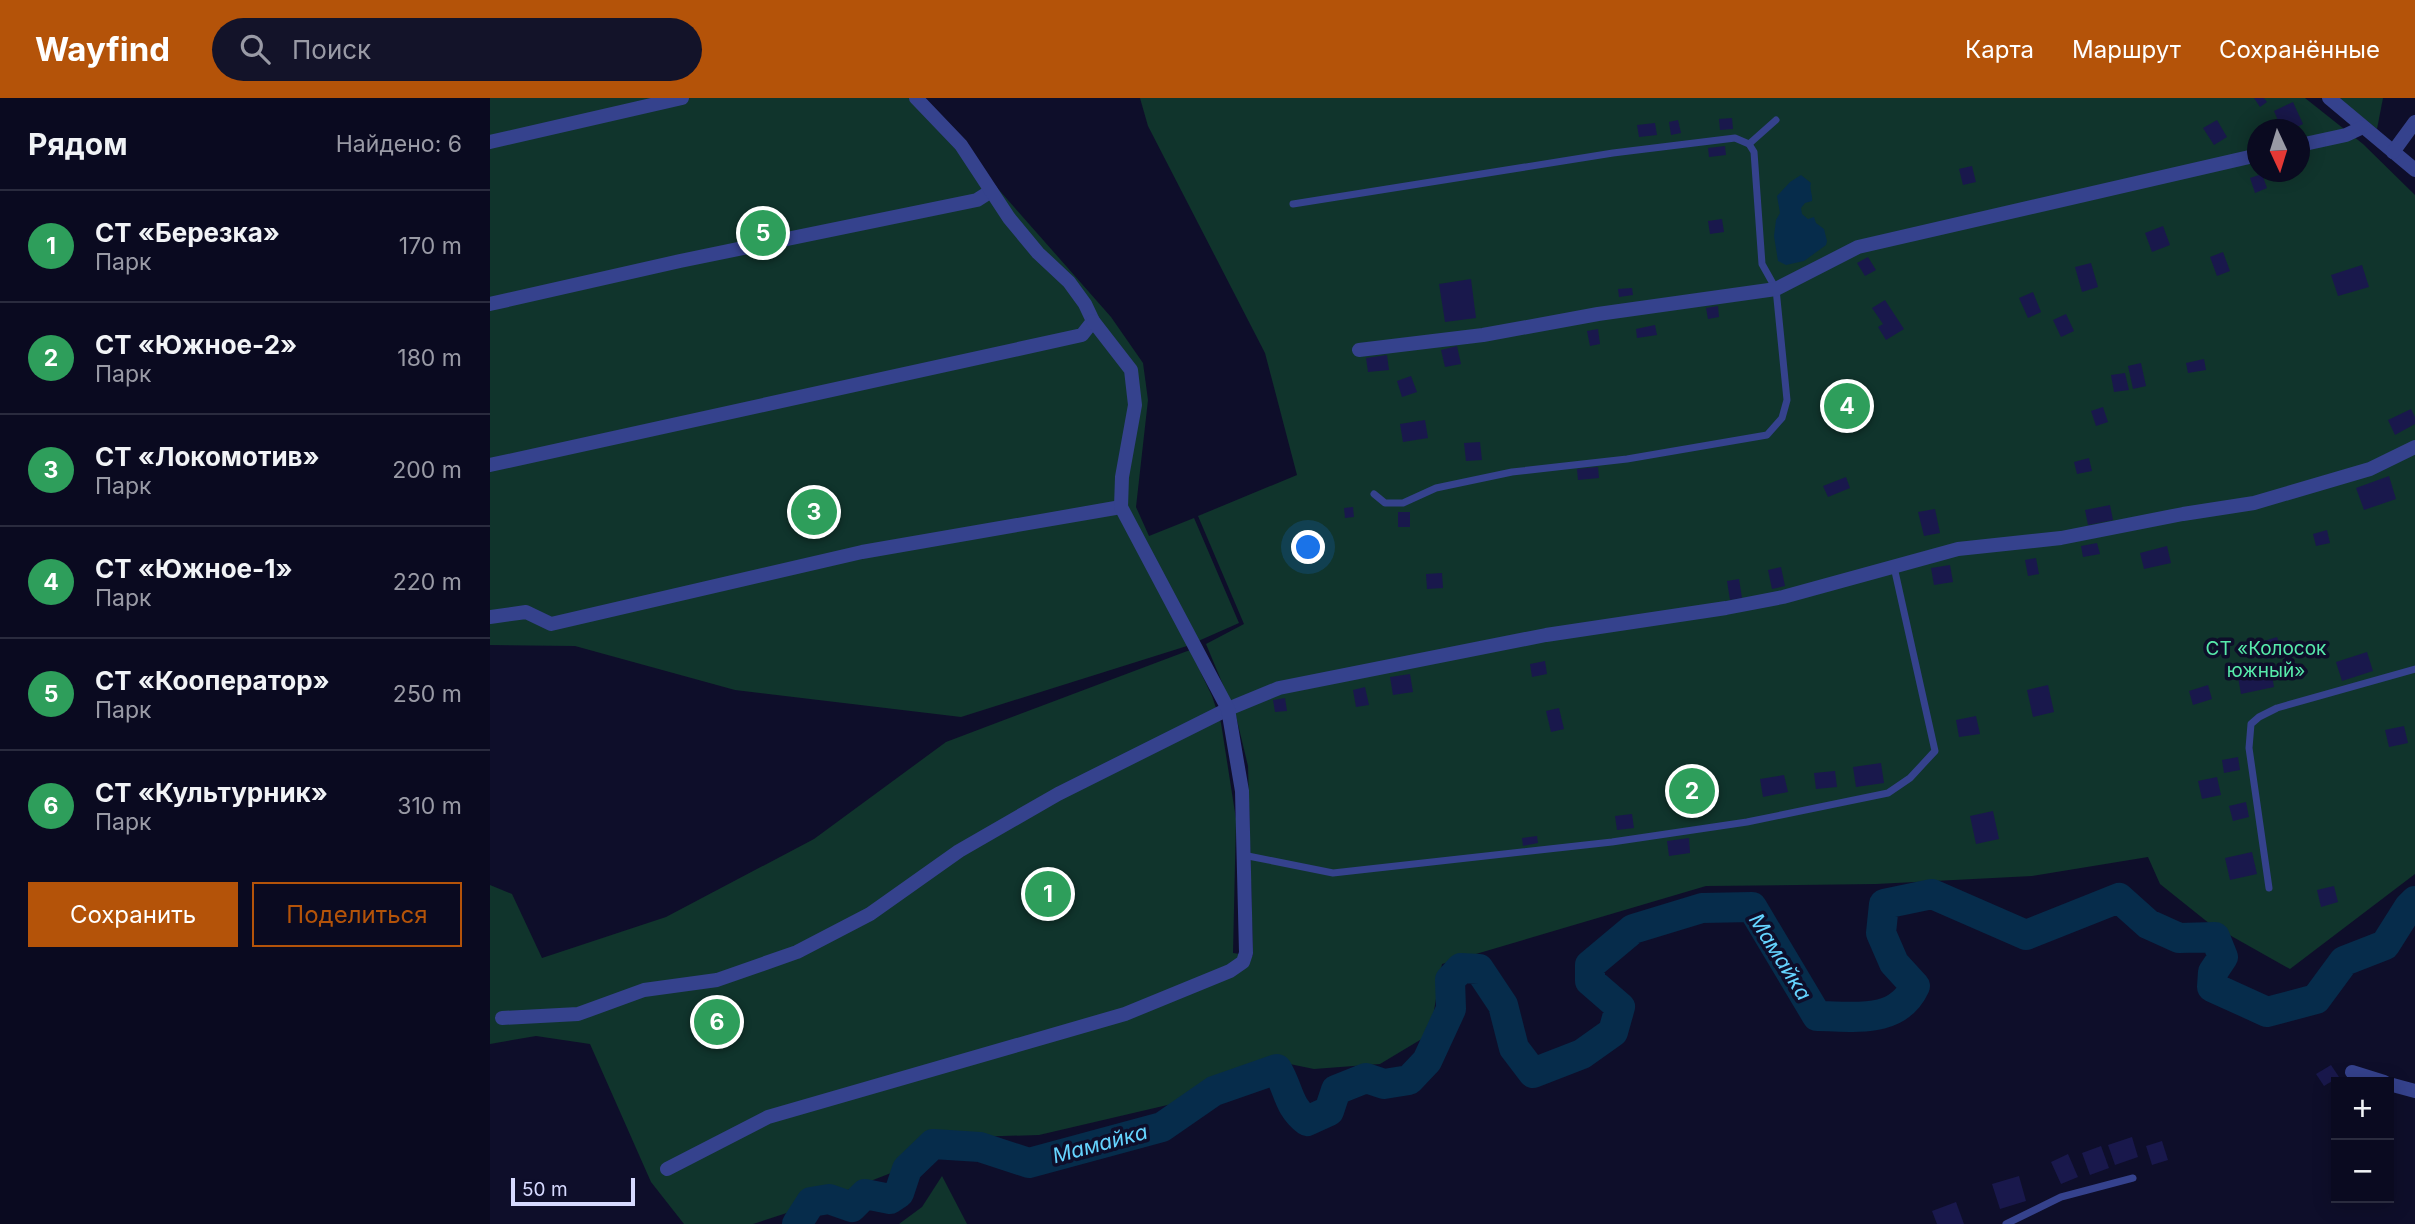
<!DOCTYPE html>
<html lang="ru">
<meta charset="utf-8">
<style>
:root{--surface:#0a0a20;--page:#131329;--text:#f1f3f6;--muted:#999aa5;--line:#2a2b3e;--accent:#b45309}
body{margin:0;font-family:Inter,sans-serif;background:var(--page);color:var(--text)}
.controls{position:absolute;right:21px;bottom:21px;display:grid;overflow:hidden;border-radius:0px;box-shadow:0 4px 18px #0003}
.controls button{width:63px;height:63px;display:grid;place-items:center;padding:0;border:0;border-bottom:2px solid var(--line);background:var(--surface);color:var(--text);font:35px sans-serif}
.compass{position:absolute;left:1757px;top:21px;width:63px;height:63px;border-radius:50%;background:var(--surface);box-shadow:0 4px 18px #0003;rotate:176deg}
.scale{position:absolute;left:21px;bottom:18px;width:124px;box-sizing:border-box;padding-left:7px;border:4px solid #d7daff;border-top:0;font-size:19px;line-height:24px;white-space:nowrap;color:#d7daff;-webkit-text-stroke:5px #0e0e2a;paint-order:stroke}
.you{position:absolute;left:819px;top:450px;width:24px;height:24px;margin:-18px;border:5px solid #fff;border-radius:50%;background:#1a73e8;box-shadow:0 0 0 10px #1a73e833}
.badge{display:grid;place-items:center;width:46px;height:46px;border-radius:50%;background:var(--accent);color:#fff;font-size:23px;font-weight:700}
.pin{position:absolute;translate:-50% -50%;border:4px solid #fff;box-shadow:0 2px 7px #0006}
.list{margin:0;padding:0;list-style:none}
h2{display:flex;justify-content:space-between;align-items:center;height:91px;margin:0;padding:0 28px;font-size:30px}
h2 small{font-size:23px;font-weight:400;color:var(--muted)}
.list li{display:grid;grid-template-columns:46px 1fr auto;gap:21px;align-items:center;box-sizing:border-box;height:112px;padding:0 28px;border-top:2px solid var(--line)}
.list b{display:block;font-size:26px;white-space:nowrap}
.list p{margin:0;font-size:23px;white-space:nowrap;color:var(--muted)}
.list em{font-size:23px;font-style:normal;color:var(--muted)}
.actions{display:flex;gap:14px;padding:21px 28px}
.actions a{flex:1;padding:16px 0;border:2px solid var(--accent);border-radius:0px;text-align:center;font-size:24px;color:var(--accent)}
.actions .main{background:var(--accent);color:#fff}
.icon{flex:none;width:38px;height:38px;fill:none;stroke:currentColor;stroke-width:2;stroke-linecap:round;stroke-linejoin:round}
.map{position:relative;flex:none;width:1925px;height:1126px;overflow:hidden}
header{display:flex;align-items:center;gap:42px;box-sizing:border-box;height:98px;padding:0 35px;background:var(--accent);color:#fff}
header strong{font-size:33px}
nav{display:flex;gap:38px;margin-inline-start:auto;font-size:24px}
.search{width:490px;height:63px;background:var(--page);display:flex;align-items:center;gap:18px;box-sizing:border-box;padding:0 24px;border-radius:38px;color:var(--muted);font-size:26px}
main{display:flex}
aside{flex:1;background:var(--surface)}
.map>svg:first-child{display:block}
</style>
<header>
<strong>Wayfind</strong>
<div class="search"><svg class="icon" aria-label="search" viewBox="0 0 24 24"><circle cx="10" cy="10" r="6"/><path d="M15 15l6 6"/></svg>Поиск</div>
<nav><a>Карта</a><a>Маршрут</a><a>Сохранённые</a></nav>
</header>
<main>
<aside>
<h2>Рядом<small>Найдено: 6</small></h2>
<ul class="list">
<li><span class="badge" style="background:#2e9e5b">1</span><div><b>СТ «Березка»</b><p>Парк</p></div><em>170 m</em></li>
<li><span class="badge" style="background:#2e9e5b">2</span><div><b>СТ «Южное-2»</b><p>Парк</p></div><em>180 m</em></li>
<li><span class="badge" style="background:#2e9e5b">3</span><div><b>СТ «Локомотив»</b><p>Парк</p></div><em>200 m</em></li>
<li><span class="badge" style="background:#2e9e5b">4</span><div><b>СТ «Южное-1»</b><p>Парк</p></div><em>220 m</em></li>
<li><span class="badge" style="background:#2e9e5b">5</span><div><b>СТ «Кооператор»</b><p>Парк</p></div><em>250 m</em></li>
<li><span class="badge" style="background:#2e9e5b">6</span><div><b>СТ «Культурник»</b><p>Парк</p></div><em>310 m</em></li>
</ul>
<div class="actions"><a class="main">Сохранить</a><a>Поделиться</a></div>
</aside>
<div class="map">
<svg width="1925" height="1126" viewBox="0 0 1925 1126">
<rect width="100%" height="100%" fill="#0e0e2a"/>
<!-- green -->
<g fill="#10342c" fill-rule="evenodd">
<polygon points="0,0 428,0 621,219 653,265 658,302 646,409 659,438 704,420 749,525 697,548 471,619 245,592 85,548 0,547"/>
<path d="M650,0H1815L1873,46L1925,97V776L1800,871L1720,826L1670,786L1658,759L1542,778L1386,786L1216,788L952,866L940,936L890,966L824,971L785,963L686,1005L549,1037L446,1040L401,1075L306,1112L263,1126H194L161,1084L100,946L46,938L0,946V787L22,796L52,860L176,819L324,741L456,644L700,552L722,598L731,625L746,721L743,855L763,858L758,668L746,618L716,546L754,526L708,418L807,377L775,255L658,28ZM1768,32H1810V74H1768Z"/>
<polygon points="1848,0 1893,0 1887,31"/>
<polygon points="452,1078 477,1126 409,1126 432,1109"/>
</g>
<!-- water -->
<path fill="#062c4b" d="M1311,77L1321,85C1319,92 1323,96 1322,103L1315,105L1311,110L1312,116L1318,121L1324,119L1326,125L1334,131L1337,143L1336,147L1314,163L1296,167L1288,163L1284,138L1286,122L1290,115L1287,98L1300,84Z"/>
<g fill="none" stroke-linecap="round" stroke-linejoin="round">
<!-- river -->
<path stroke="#062c4b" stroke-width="30" d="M307,1126L321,1104L339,1101L362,1109L375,1096L400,1101L409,1095L417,1071L443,1046L490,1049L539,1065L672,1029L724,993L787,971C799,991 798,1009 817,1023L839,1013L846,992L876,980L894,986L919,982L937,963L961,911L960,882L971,870L989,871L1013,907L1024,950L1043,975L1092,956L1123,934L1130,909L1100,883V867L1143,831L1212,810L1262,809L1327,918C1363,918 1407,927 1425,888L1404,865L1391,835L1394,806L1442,796L1536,837L1629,800L1658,826L1689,840L1725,839L1733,859L1723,874L1722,889L1777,914L1826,901L1854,863L1895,847L1919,809L1925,803"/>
</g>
<!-- building -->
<g fill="#19184c">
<polygon points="1764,0 1774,0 1777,4 1770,9"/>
<polygon points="1803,4 1813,26 1801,32 1792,32 1784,13"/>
<polygon points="1242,20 1243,31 1230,32 1229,21"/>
<polygon points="1188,22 1191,35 1181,37 1179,24"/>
<polygon points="1727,22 1737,39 1724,47 1713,30"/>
<polygon points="1165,25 1167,37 1149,39 1147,27"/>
<polygon points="1235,48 1236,57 1219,59 1218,50"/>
<polygon points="1482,68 1486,84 1473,87 1469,71"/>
<polygon points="1772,76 1777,90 1765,95 1760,80"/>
<polygon points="1232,121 1234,134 1220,136 1218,123"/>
<polygon points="1673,128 1680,147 1662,154 1655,135"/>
<polygon points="1733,154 1740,173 1727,178 1720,159"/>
<polygon points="1378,159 1386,172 1375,178 1367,165"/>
<polygon points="1601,165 1608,189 1592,194 1585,169"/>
<polygon points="1872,167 1879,189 1848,198 1841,177"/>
<polygon points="981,181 986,220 955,224 949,186"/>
<polygon points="1142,190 1143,197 1129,199 1128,191"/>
<polygon points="1543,194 1551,214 1538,220 1529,200"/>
<polygon points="1395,202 1414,231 1396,242 1388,229 1393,226 1382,210"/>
<polygon points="1228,208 1229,219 1218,221 1216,210"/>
<polygon points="1576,216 1584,233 1571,239 1563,222"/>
<polygon points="1165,227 1167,237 1147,240 1146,231"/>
<polygon points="1108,231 1110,246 1100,248 1097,233"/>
<polygon points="967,248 971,266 955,269 951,252"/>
<polygon points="897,257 899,272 878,274 876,260"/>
<polygon points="1714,261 1716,272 1698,275 1696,265"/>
<polygon points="1651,265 1656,288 1643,291 1638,268"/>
<polygon points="1635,275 1639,292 1624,294 1621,277"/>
<polygon points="921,278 927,294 912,299 907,283"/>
<polygon points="1613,309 1618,324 1606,328 1601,313"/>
<polygon points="1921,311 1925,319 1925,326 1905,337 1898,322"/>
<polygon points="935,322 938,340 913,344 910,326"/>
<polygon points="990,344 992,362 976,363 974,345"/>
<polygon points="1599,360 1602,373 1587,376 1584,364"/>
<polygon points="1108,369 1109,380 1088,382 1087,371"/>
<polygon points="1899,378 1906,401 1874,412 1866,390"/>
<polygon points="1356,379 1360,390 1338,399 1333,388"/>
<polygon points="1620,407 1623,422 1598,427 1595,412"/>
<polygon points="863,409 864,419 855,420 854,410"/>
<polygon points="1445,411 1450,435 1434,438 1428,414"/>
<rect x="908" y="414" width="12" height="15"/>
<polygon points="1837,432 1840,445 1826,448 1823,436"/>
<polygon points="1607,445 1610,456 1593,459 1591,448"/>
<polygon points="1677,448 1681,465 1654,471 1650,455"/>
<polygon points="1546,460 1549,476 1538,478 1535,462"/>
<polygon points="1460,467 1463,484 1444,487 1441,470"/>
<polygon points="1291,469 1295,488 1282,491 1278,472"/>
<polygon points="952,475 953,490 937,491 936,476"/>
<polygon points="1249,481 1252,500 1240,502 1237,483"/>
<polygon points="1787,539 1793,556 1777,561 1771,544"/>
<polygon points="1877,554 1883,573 1852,583 1846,564"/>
<polygon points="1055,563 1057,576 1042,579 1040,566"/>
<polygon points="1780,566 1784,589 1751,596 1747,573"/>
<polygon points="920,576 923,594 903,597 900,579"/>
<polygon points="1558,587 1564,614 1543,619 1537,592"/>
<polygon points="1718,587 1722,601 1703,607 1699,593"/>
<polygon points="875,589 879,607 866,609 863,592"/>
<polygon points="795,600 797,613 785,614 783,602"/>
<polygon points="1069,610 1074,631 1061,634 1056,613"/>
<polygon points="1486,618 1490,636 1469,639 1466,622"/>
<polygon points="1914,628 1918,645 1899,649 1895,632"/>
<polygon points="1748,659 1750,672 1734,675 1732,662"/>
<polygon points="1391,665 1394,685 1366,689 1363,669"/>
<polygon points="1345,673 1347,689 1326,691 1324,675"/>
<polygon points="1294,677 1298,694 1273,699 1270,681"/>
<polygon points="1727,679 1731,697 1712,701 1708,683"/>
<polygon points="1756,704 1759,719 1743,723 1739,708"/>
<polygon points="1503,713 1509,741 1486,746 1480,718"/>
<polygon points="1142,716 1144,730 1127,732 1125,718"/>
<polygon points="1047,738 1048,745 1033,748 1032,740"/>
<polygon points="1199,740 1200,755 1179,758 1177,743"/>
<polygon points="1762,754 1767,776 1740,782 1735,760"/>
<polygon points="1844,788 1848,804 1831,809 1827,792"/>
<polygon points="1841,967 1849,979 1834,988 1826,976"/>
<polygon points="1642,1039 1648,1059 1625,1067 1618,1047"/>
<polygon points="1672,1043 1678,1062 1662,1067 1656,1048"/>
<polygon points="1611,1048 1619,1070 1600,1077 1592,1055"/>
<polygon points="1578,1056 1588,1079 1571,1086 1561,1064"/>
<polygon points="1529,1078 1536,1103 1510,1111 1502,1086"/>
<polygon points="1466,1104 1474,1126 1447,1126 1442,1113"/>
</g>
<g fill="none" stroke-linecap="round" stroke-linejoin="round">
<!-- service -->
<g stroke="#35428d" stroke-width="7">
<polyline points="1259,46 1286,22"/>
<polyline points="803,106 1123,55 1245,40 1259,46 1264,54 1272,166 1286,191 1297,302 1292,320 1277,337 1137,361 1022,374 946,390 913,405 895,405 884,396"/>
<polyline points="753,757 843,775 1122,744 1257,724 1398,695 1420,680 1445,653 1404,469"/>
<polyline points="1779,790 1759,650 1761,626 1769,619 1787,610 1925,571"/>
<polyline points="1516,1126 1571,1099 1643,1080"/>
</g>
<!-- minor -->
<g stroke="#35428d" stroke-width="14">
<polyline points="1839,0 1925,72"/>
<polyline points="0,44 192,0"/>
<polyline points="1810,47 1856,37 1873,29"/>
<polyline points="1903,54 1925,24"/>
<polyline points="0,206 190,163 487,102 501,93"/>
<polyline points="869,252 993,237 1108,216 1286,191 1368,149 1768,57"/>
<polyline points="0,367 592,237 603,223 595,206 579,184 548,155 519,120 471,47 426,0"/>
<polyline points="0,519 36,514 61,526 372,454 631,409"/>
<polyline points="12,920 88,916 154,892 227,882 307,854 380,816 469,753 568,696 738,611 789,590 1056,537 1236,510 1293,499 1468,451 1571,440 1693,416 1764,405 1880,371 1925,349"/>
<polyline points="1862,974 1894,984"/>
<polyline points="1899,986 1925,993"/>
<polyline points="177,1071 278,1019 635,916 740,873 753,864 756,855 752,693 738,611 631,409 632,379 645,307 641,272 603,223"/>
</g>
</g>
<g text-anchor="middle" stroke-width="7" stroke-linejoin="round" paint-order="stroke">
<!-- park labels -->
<g font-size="19" fill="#57eaaa" stroke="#0e0e2a">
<text x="1776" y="557">СТ «Колосок<tspan x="1776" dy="22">южный»</tspan></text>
</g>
<!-- water labels -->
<g font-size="21" font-style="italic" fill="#65d4ff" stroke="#0e0e2a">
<text transform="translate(1290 859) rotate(58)" y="7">Мамайка</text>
<text transform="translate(610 1046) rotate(-15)" y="7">Мамайка</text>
</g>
</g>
</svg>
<div class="controls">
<button>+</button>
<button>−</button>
</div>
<svg class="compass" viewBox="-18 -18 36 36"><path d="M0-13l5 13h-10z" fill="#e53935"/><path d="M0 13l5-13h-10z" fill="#999aa5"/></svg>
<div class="scale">50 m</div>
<div class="you"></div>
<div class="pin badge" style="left:558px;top:796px;background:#2e9e5b">1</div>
<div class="pin badge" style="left:1202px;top:693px;background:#2e9e5b">2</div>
<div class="pin badge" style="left:324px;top:414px;background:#2e9e5b">3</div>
<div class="pin badge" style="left:1357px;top:308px;background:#2e9e5b">4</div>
<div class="pin badge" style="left:273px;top:135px;background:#2e9e5b">5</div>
<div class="pin badge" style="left:227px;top:924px;background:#2e9e5b">6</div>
</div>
</main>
